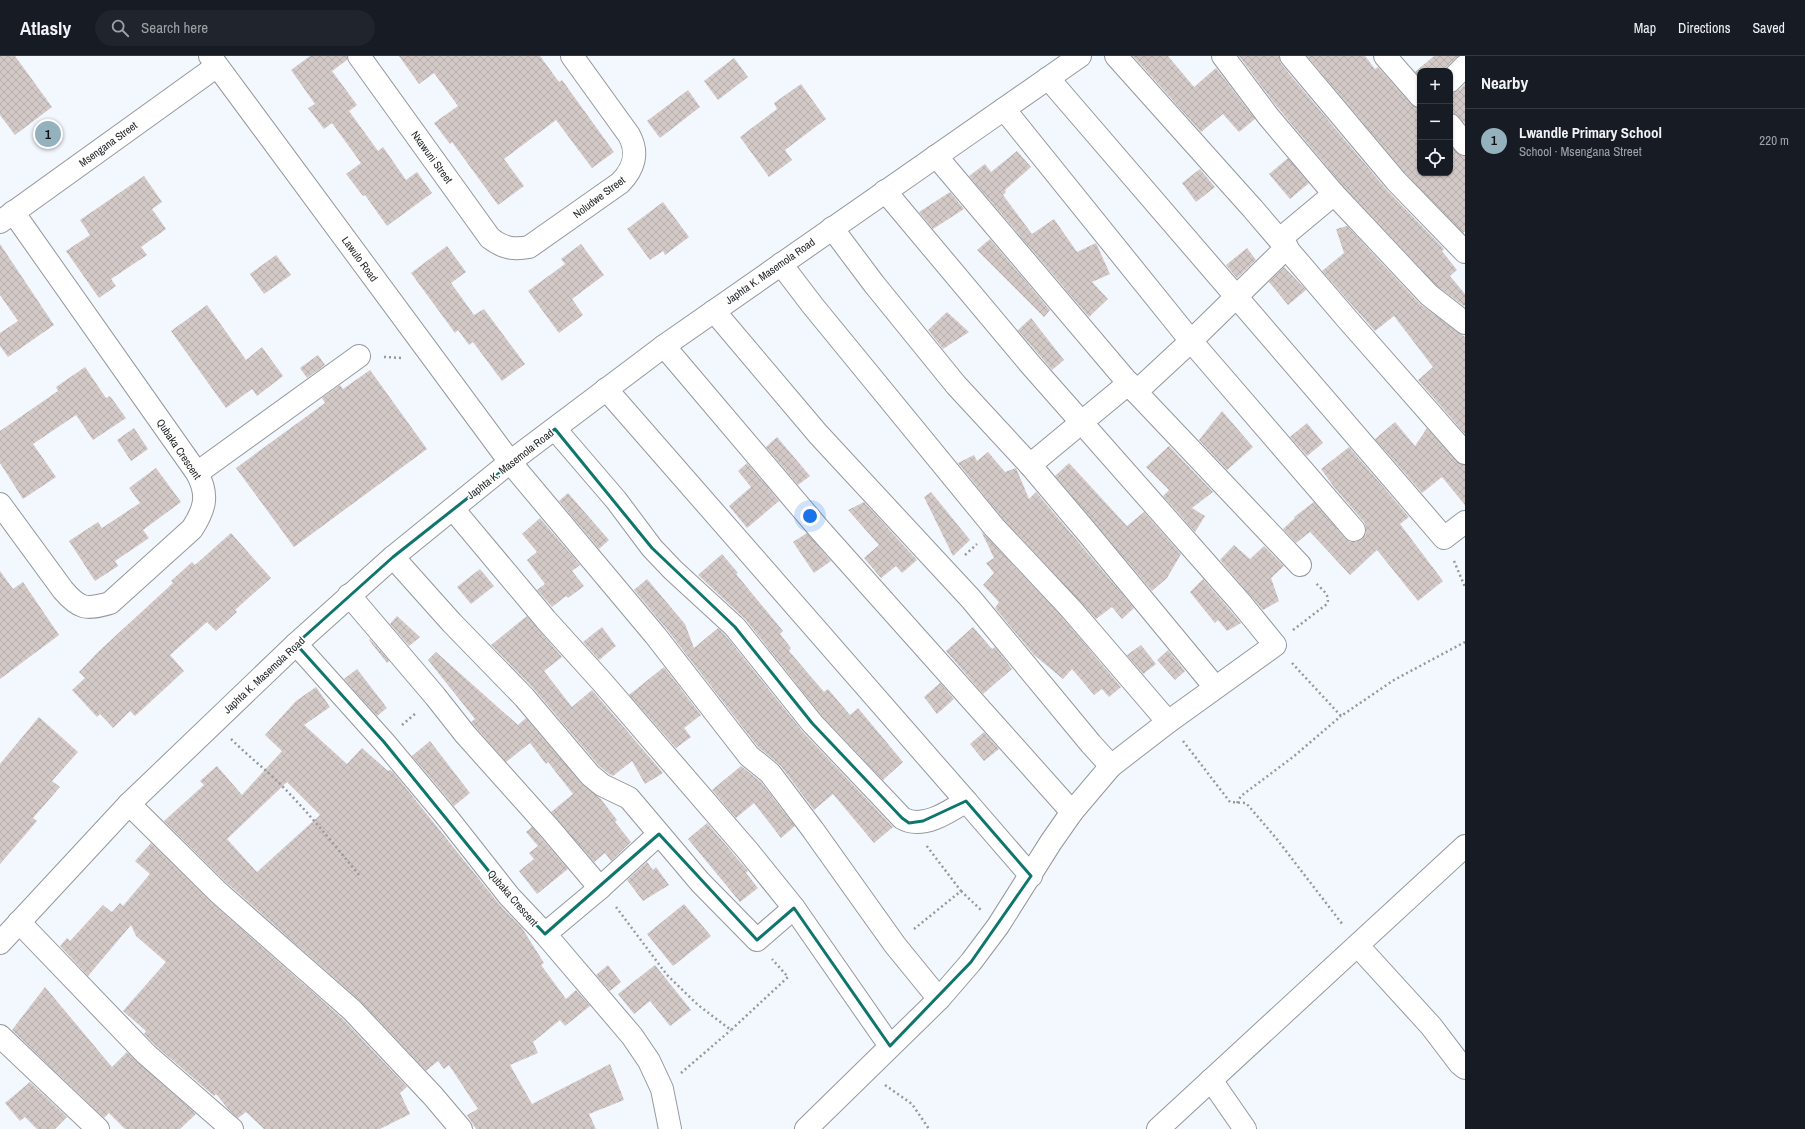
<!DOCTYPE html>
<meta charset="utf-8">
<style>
:root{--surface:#171b24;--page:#20242c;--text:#f1f3f6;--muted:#9ea1a6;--line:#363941;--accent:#94b2bd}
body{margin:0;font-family:"Archivo Narrow",sans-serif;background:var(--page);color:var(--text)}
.controls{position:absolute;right:12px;top:12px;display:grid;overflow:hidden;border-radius:8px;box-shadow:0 1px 3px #0004}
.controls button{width:36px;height:36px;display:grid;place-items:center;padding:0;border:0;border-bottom:1px solid var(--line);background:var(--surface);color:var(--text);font:20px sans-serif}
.you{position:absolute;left:810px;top:460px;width:14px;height:14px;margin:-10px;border:3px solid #fff;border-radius:50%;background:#1a73e8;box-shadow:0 0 0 6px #1a73e833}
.badge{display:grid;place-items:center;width:26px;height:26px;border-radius:50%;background:var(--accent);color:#111;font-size:13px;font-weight:700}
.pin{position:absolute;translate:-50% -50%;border:2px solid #fff;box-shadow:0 1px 4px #0006}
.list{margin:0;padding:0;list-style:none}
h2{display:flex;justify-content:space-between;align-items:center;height:52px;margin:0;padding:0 16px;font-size:17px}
h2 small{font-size:13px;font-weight:400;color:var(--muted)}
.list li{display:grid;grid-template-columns:26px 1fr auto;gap:12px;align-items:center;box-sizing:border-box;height:64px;padding:0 16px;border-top:1px solid var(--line)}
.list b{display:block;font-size:15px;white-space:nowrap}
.list p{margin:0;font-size:13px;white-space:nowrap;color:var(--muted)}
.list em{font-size:13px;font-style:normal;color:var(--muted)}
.icon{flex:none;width:22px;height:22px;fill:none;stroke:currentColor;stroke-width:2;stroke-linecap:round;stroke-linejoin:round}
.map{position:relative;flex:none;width:1465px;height:1073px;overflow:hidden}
header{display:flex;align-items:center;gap:24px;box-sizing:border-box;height:56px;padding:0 20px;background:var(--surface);border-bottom:1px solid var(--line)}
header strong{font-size:19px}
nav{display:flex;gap:22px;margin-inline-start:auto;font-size:14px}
.search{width:280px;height:36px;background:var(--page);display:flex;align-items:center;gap:10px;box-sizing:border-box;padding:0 14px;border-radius:22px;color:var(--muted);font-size:15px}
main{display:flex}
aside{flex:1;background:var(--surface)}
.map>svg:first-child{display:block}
</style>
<header>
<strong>Atlasly</strong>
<div class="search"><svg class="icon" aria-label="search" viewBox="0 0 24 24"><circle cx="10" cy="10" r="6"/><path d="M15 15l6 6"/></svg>Search here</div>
<nav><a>Map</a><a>Directions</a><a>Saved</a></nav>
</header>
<main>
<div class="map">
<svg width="1465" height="1073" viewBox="0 0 1465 1073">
<defs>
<pattern id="building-cross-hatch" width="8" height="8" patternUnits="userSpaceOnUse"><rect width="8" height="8" fill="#d3cac8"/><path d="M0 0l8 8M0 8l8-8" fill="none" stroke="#b5aeac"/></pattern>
</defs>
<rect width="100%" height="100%" fill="#f3f7fe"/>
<!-- building -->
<g fill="url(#building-cross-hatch)" fill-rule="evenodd">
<polygon points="0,0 15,0 52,51 15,79 0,59"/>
<polygon points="310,0 347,0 347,4 332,15 357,49 349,55 378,95 383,91 406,124 417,116 432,137 387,170 365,139 363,140 346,118 361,107 332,67 324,73 308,52 315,48 291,14"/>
<polygon points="399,0 540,0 559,26 562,24 614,96 592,112 556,64 504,103 524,130 498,149 452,86 450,88 434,67 458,50 434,17 419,28"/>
<polygon points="1133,0 1168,0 1194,31 1216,12 1255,63 1239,76 1223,58 1201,76"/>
<polygon points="1239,0 1279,0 1281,8 1386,133 1444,193 1442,195 1457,214 1450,220 1465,238 1465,249 1464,250 1437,230 1343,130 1274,47"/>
<polygon points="1307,0 1365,0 1375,13 1378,11 1411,48 1420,52 1420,117 1450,117 1450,89 1460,99 1465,100 1465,175 1463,177 1405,117"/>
<polygon points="1434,0 1458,0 1442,15 1420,15 1420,21 1415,16"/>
<polygon points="734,2 748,21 718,44 704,25"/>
<polygon points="801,28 826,63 785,94 792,104 769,121 740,81 777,53 774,47"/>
<polygon points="1465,28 1465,68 1455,58 1450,57 1450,37 1459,34"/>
<polygon points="688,34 700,51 660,82 647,65"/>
<polygon points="1017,95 1031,111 1005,134 1006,136 1003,139 1032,178 1054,163 1077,196 1096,187 1110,218 1092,226 1108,243 1089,261 969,120 985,108 991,116"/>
<polygon points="1288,102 1309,127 1290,143 1269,118"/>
<polygon points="1200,113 1215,131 1196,146 1182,127"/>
<polygon points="144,120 162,146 152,153 166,173 141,191 147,199 111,223 116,230 99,242 66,195 90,179 80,164"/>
<polygon points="950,136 964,153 933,173 919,156"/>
<polygon points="663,146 689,181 665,199 663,195 650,204 627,173"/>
<polygon points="1347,170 1420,248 1465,281 1465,378 1418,324 1433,311 1394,260 1375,275 1322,215 1344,197 1336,173"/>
<polygon points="990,183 1050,254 1044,261 977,194"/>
<polygon points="0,188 54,269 8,301 0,290 0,277 18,265 0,239"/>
<polygon points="581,188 604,219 572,243 583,259 559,277 528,235 565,208 561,203"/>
<polygon points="447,190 466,216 451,227 474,259 484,253 525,308 502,325 473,286 469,289 458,274 455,277 411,217"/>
<polygon points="1247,192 1256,204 1237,222 1226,209"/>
<polygon points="276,199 291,219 264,238 250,218"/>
<polygon points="1284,211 1306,234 1288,249 1269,226"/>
<polygon points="207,249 246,304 262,291 283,320 257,340 252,333 226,352 171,275"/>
<polygon points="947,256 969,276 943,293 928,274"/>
<polygon points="1031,262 1064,304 1052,314 1018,274"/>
<polygon points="318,299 325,309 307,322 300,312"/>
<polygon points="85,311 106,342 110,340 126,362 93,384 76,359 33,388 56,421 23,443 0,407 0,375 58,335 56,331"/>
<polygon points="370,314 427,393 294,491 236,412 325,347 322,342 340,329 343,333"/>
<polygon points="1222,355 1253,391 1227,414 1199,384"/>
<polygon points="1395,366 1415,390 1427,372 1456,405 1465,409 1465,449 1442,421 1422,437 1375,383"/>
<polygon points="1307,367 1323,387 1307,400 1290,381"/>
<polygon points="134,372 148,393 131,405 117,384"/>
<polygon points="777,381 810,420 798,429 766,391"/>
<polygon points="1169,390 1213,436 1192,452 1205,460 1195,476 1163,440 1169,434 1146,411"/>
<polygon points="1349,391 1409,461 1400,468 1443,525 1418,545 1377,494 1350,519 1310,476 1296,487 1283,473 1295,462 1294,461 1314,446 1345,482 1350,486 1356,486 1362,483 1366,478 1366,471 1364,466 1334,431 1321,413"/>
<polygon points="988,396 1005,416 1016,412 1029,443 1036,436 1134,552 1122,563 1112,551 1096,563 1003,463 958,407 974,399 977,405"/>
<polygon points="747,407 779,445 747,472 729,450 751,431 738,415"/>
<polygon points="1069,407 1127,470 1144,456 1181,498 1167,522 1152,535 1055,420"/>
<polygon points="156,412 181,446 143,474 149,482 115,505 118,510 95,525 69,485 98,466 102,472 140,447 129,432"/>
<polygon points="931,436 970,484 953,500 924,441"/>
<polygon points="568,437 609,484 599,493 559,445"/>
<polygon points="864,446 917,504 902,517 896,510 881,522 864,502 879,489 848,454"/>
<polygon points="540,462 580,509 572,515 584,530 568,542 566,540 552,551 537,534 545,528 527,504 537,496 522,478"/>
<polygon points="981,475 1062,561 1121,631 1109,641 1102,633 1094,639 1072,613 1063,623 1034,599 995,552 999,546 983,529 994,517 986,507 994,502"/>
<polygon points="231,477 271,522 235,554 237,556 216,575 207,566 170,599 184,615 135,660 130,655 113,672 100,658 97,661 72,634 85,622 79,616 98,596 173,527 171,525 192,506 195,509"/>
<polygon points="807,477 831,505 814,517 793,486"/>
<polygon points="1234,489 1250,503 1264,490 1284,510 1271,522 1279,545 1263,554 1220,504"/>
<polygon points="722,498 738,517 736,518 783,575 780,578 791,592 789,595 824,636 828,633 850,659 858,652 903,706 883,724 821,659 745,563 698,519"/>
<polygon points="480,513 494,530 471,548 457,531"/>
<polygon points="0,515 13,533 23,526 59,579 0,623"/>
<polygon points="647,523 685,568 694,592 718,572 726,580 803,676 893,771 874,787 833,738 814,754 780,709 758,691 665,571 634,534"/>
<polygon points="1203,523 1230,554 1241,567 1227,575 1218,564 1215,567 1190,536"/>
<polygon points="397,560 420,581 409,590 390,568"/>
<polygon points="527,560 562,601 544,615 572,651 592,634 663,717 645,728 632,705 613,720 609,718 599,710 533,632 491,589"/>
<polygon points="602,571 616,590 599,604 583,586"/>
<polygon points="973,571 992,593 995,591 1012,613 983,638 946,595"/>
<polygon points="370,583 389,605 387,607 369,584"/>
<polygon points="1141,589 1156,608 1143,618 1127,599"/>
<polygon points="1168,594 1185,615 1175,624 1157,604"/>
<polygon points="436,596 518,669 526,662 581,727 600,742 617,764 615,766 631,786 611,805 605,797 594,806 551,756 573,738 548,706 546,708 530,687 506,706 471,666 475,663 428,604"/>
<polygon points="664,611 701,659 684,672 691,681 676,692 629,639"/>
<polygon points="357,613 387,652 377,660 344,623"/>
<polygon points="940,627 954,643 937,658 924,641"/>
<path d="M316,631L330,651L304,669L347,708L362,692L388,715L390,714L393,716L499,848L522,872L544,907L541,909L566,943L576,934L590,950L565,970L560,964L533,986L538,997L510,1009L532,1048L610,1008L624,1044L589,1058L596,1073H476L467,1059L478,1053L449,1009L444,1013L438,1005L426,1015L360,945L228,828L164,765L204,729L200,725L217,710L242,739L282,695L265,679L296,645ZM287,726L320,759L257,816L227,783Z"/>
<polygon points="39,661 78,696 52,725 60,731 33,762 37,765 0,808 0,708"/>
<polygon points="984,676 999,693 984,705 970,688"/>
<polygon points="430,685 470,737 454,750 412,700"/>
<polygon points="741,710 761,726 795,770 781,782 754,747 736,762 712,734"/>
<polygon points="707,767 748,815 746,817 758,832 740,846 688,783"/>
<polygon points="532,771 568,813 537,838 519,815 534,803 529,797 538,790 526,776"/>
<polygon points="151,787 211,846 343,963 407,1031 400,1037 410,1058 380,1073 264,1073 246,1056 238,1062 229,1054 216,1038 214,1040 155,989 144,978 146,975 123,955 166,906 136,880 131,869 88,920 60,890 67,882 70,885 103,849 112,856 120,847 123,850 150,818 135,805"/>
<polygon points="647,806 653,814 656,811 669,829 643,845 627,824"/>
<polygon points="684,848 711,880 673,910 647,878"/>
<polygon points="608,909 621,926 610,935 596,919"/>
<polygon points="655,909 691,954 670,970 650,945 634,958 618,938"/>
<polygon points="45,931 112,1011 127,996 196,1058 180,1073 125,1073 109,1057 104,1062 12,974"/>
<polygon points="30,1026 67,1061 55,1073 37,1073 25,1061 20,1065 5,1047"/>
</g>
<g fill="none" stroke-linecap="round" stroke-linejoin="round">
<defs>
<g id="minor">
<polyline points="210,0 510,406 655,579 749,700 770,717 813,774 895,889 939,943"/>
<path d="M359,0L490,182C503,192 513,194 529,191L620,127C634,113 639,97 629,79L572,0"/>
<polyline points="1116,0 1253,153 1348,264 1465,397"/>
<polyline points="1223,0 1268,60 1334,138 1429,239 1465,267"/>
<polyline points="1291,0 1396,125 1465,196"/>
<polyline points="1385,0 1420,40"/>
<polyline points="1048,22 1444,482 1465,466"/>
<polyline points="1450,25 1465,10"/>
<polyline points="1004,53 1191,285 1354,474"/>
<polyline points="1450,69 1465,88"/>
<polyline points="936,100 1136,336 1300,509"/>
<polyline points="0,166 217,10"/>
<polyline points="832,172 874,228 956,329 1030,409 1091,481 1215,631"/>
<polyline points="1280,183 1334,138"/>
<polyline points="781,208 813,250 994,471 1071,553 1168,666"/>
<polyline points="714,255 818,378 971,543 1091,688 1111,710"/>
<polyline points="664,290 820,474 1072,756"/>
<polyline points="1136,336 1191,285 1287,191"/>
<path d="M555,373L616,444L652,492L673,514L735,571L812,667L902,762C922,774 949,756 966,745L606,333"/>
<polyline points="1030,409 1129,327"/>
<polyline points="197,417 359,300"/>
<path d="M0,448L63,534C79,553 86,554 110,547L192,473C205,453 209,439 197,417L13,156"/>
<polyline points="453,453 546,564 603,627 748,795 794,852 890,990"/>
<polyline points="393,501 452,567 524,641 590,719 602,729 629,742 700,826 757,884 794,852"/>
<polyline points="349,539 435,640 465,678 550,773 600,832"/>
<polyline points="296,588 384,686 446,760 509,840 545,878 632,980 649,1005 662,1033 670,1073"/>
<polyline points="966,745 1031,820"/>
<polyline points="129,748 219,837 352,954 433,1040 461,1073"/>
<polyline points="19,866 146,998 232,1073"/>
<polyline points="545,878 600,832 659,778"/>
<polyline points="1358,890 1431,970 1460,1008 1465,1012"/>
<polyline points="0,980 98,1073"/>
<polyline points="1211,1024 1245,1073"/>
<polyline points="806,1073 939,943 971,906 998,870 1051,786 1072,756 1111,710 1168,666 1275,589 1240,546 1030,308 885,135"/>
<polyline points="1158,1073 1465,790"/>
</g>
<polyline id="major" points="0,887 129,748 296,588 393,501 510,406 664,290 1080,0"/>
</defs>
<!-- minor casing -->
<use href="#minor" stroke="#94989e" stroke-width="24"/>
<!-- major casing -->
<use href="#major" stroke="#94989e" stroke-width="24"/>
<!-- path -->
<g stroke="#95989d" stroke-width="2.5" stroke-dasharray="2 3" stroke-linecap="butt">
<polyline points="384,301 403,302"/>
<polyline points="965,499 977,488"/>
<polyline points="1454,505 1465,531"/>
<path d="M1293,574L1327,548C1331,539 1321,533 1316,527"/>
<polyline points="1292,607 1341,660 1394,624 1465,586"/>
<polyline points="402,669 416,657"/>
<path d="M231,683C245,697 260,709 274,722C305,752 332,786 359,819"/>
<polyline points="1183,685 1230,746 1246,747 1276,782 1343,869"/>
<polyline points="1237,747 1241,740 1293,701 1341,660"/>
<polyline points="961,835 981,854"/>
<polyline points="616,851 667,919 698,949 731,974 788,921 772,903"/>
<polyline points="914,873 961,835 926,789"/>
<polyline points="681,1017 731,974"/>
<polyline points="885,1029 912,1048 929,1073"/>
</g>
<!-- minor -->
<use href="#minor" stroke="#fff" stroke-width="22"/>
<!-- major -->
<use href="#major" stroke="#fff" stroke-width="22"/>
</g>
<!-- marked area -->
<path fill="none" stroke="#0f766e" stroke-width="3" stroke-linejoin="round" d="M555,373L652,492L735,571L812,667L902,762L909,767L923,765L966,745L1031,820L971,906L890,990L794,852L757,884L659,778L545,878L509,840L384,686L296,588L393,501Z"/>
<g text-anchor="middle" stroke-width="3.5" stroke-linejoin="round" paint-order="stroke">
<!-- street labels -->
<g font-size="11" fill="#26282a" stroke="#fff">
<text transform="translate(108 88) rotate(-36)" y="4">Msengana Street</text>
<text transform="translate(432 101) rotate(54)" y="4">Nxawuni Street</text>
<text transform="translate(599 141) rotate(-37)" y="4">Noludwe Street</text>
<text transform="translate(360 203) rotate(54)" y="4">Lawulo Road</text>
<text transform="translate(770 215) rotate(-35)" y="4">Japhta K. Masemola Road</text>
<text transform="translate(179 393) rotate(56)" y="4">Qubaka Crescent</text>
<text transform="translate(510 408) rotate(-38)" y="4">Japhta K. Masemola Road</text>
<text transform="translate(264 619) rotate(-43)" y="4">Japhta K. Masemola Road</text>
<text transform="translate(513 842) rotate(49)" y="4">Qubaka Crescent</text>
</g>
</g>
</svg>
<div class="controls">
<button>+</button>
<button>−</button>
<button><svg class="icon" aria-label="locate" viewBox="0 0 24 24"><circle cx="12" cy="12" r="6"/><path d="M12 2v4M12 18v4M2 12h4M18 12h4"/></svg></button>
</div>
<div class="you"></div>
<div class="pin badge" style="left:48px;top:78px">1</div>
</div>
<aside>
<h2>Nearby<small></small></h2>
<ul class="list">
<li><span class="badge">1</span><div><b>Lwandle Primary School</b><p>School · Msengana Street</p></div><em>220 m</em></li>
</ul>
</aside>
</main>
